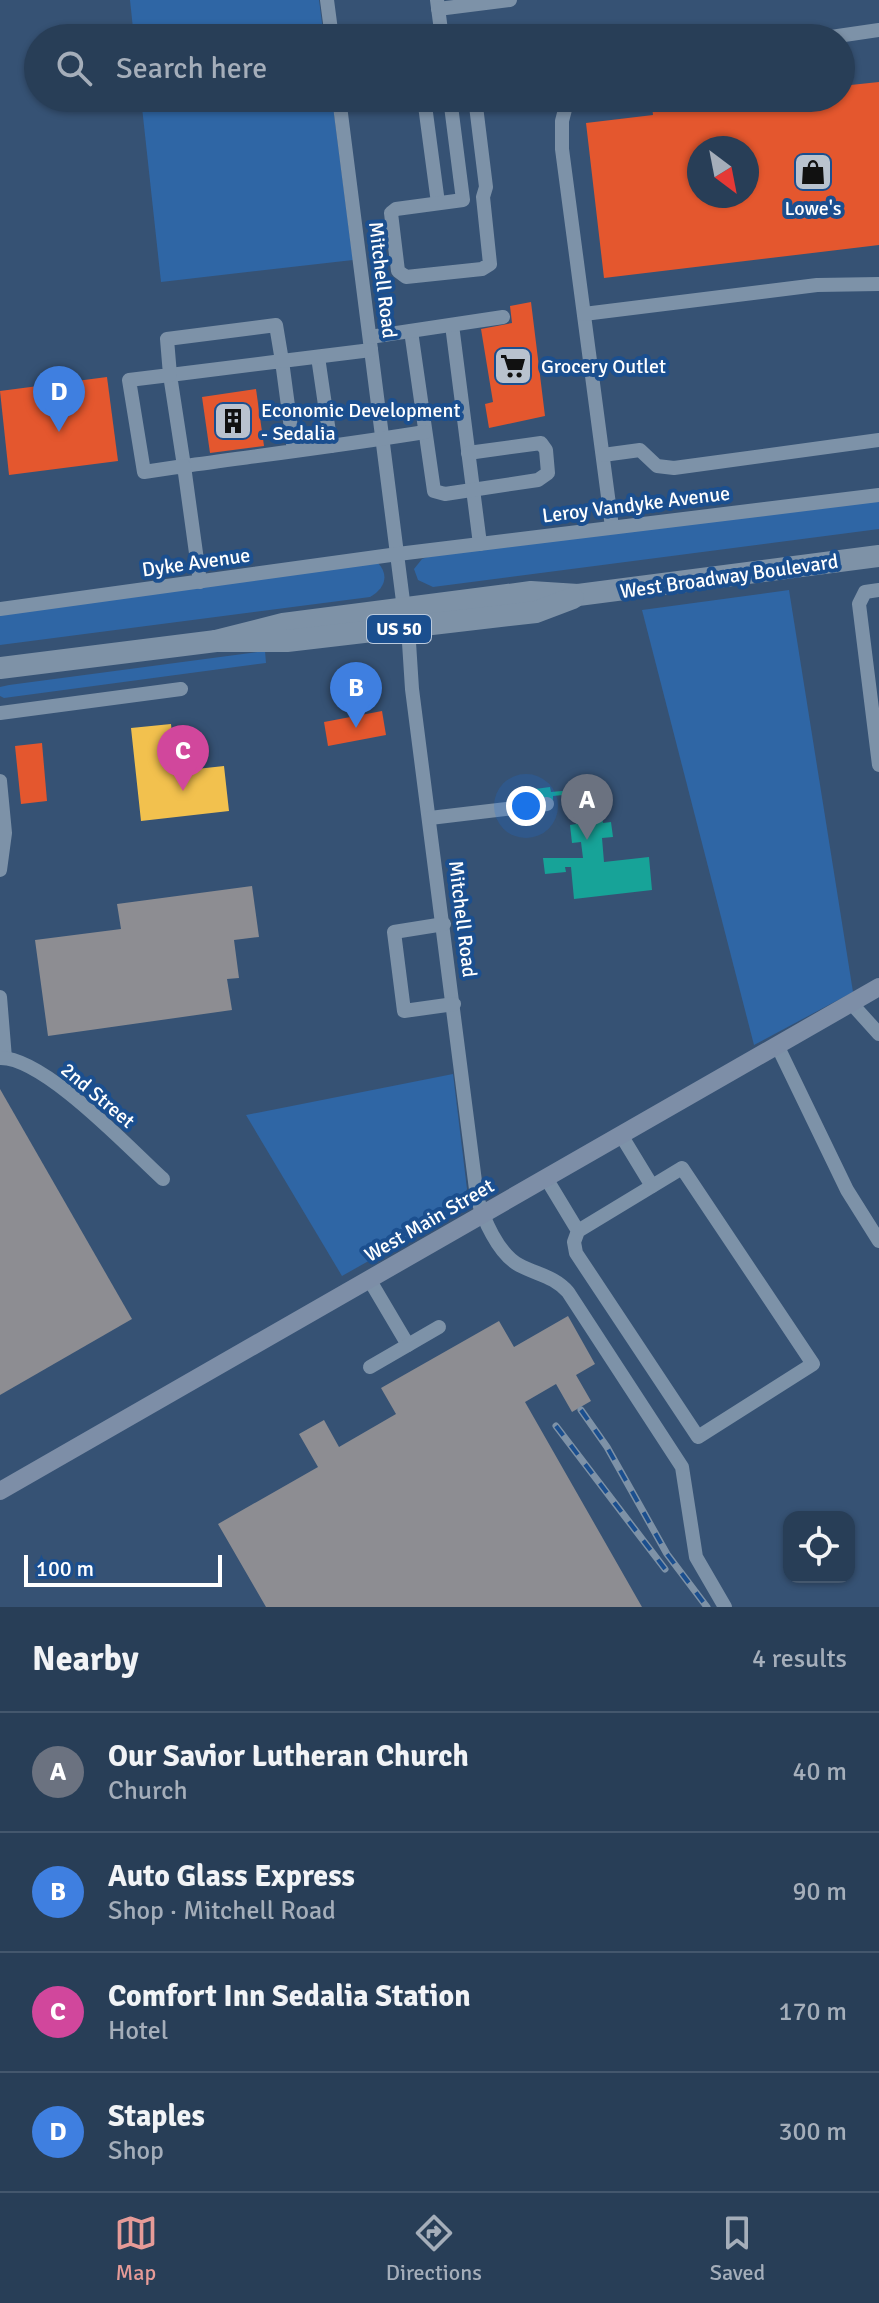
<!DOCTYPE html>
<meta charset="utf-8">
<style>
:root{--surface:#283e57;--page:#30455d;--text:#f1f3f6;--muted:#a5aeba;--line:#44576d;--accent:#e69b98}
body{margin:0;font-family:Signika,sans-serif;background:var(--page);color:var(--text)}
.controls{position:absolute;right:24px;bottom:24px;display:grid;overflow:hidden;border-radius:16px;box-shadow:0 2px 6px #0004}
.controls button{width:72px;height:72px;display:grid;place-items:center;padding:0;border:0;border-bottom:2px solid var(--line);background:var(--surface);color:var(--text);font:40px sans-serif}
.compass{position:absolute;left:687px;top:136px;width:72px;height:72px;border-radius:50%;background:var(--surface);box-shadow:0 2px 6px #0004;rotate:148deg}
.scale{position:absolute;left:24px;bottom:20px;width:198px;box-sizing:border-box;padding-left:8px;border:4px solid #fff;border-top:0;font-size:22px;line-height:28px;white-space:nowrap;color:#fff;-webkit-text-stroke:6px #1b4f8f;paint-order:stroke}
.you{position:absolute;left:526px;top:806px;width:28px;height:28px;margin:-20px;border:6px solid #fff;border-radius:50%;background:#1a73e8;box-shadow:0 0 0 12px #1a73e833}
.badge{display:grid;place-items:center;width:52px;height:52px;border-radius:50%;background:var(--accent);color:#fff;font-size:26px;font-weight:700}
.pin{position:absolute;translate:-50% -66px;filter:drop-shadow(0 2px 4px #0008)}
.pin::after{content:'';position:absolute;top:42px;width:28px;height:24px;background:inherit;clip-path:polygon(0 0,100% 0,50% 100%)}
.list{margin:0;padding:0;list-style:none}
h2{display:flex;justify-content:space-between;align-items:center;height:104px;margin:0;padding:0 32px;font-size:34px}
h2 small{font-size:26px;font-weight:400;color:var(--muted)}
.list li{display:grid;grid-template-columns:52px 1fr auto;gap:24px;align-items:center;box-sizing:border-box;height:120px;padding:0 32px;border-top:2px solid var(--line)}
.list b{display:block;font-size:30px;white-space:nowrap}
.list p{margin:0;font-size:26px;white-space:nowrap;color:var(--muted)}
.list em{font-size:26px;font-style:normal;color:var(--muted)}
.icon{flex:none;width:44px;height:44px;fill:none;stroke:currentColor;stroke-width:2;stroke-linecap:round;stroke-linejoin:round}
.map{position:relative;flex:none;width:879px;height:1607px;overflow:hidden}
.search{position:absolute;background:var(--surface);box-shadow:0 2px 6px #0004;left:24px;right:24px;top:24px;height:88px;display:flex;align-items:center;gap:20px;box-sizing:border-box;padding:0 28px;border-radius:44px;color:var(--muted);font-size:30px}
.sheet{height:584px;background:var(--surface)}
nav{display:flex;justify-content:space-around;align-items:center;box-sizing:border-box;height:112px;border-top:2px solid var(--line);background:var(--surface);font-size:22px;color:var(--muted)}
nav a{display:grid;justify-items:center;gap:4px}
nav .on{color:var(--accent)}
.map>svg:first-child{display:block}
</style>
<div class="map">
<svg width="879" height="1607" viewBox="0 0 879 1607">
<rect width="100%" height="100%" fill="#365274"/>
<!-- green -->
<g fill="#2f66a5">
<polygon points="130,0 319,0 324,38 134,38"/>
<polygon points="141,98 332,98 353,260 161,282"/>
<polygon points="879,496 879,529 433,587 418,580 414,569 422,559 436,554"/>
<path d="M378,563C390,576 384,589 370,597L0,645V613Z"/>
<polygon points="789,590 853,992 754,1045 642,610"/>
<polygon points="265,651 266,663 4,698 0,696 0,687 9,685"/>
<polygon points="453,1074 467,1189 457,1211 342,1276 246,1115"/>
</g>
<!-- homes -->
<polygon fill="#f2c14e" points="171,724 173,743 191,741 193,759 177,760 178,771 224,766 229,811 141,821 131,728"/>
<!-- shops -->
<g fill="#e4572e" fill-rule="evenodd">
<path d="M879,82V245L604,278L586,123L653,115L651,98H841V86ZM699,148H747V196H699Z"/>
<polygon points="531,302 545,416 489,428 485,404 493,402 481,329 512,323 510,306"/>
<polygon points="107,377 118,461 9,475 0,391"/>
<polygon points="256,389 264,446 210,453 202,397"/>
<polygon points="382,711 386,735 328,746 324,722"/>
<polygon points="42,743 47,801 21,804 15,746"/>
</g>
<!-- public -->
<polygon fill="#17a398" points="592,779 593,791 599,791 603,823 611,822 613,837 602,838 604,862 649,857 652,890 574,899 571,867 565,867 566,872 545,874 543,858 583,858 581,842 572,843 570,825 576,824 573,794 553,796 553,802 536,804 535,789 550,787 551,792 573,790 572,782"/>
<!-- industry -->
<g fill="#8d8d92">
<polygon points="252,886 259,937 234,940 239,978 227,979 232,1010 48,1036 35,940 121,929 117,904"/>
<polygon points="0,1089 132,1319 0,1395"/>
<polygon points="568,1316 595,1364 576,1375 591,1401 572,1412 556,1384 525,1402 642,1607 266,1607 218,1524 318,1467 299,1434 324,1420 339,1447 396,1414 381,1388 499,1321 514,1347"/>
</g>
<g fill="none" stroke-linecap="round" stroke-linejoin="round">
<!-- minor -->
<g stroke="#7d92a8" stroke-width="14">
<polyline points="327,0 332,38"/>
<polyline points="437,0 442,38"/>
<polyline points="438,9 510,0"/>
<polyline points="824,38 879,30"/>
<polyline points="339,98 404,609"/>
<polyline points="424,98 438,203"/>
<polyline points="450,98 463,200 396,209 391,213 398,271 406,277 482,269 490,264 483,197 486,187 475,98"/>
<polyline points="568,98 562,121 562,149 612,527"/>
<polyline points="584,314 817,285 879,284"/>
<polyline points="452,325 480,544"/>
<polyline points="411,331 434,491 445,494 538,480 548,473 546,450 541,443 468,453"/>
<polyline points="370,337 503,317"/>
<polyline points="318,357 331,446"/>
<path d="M294,451L282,361L170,375L184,466C264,455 344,445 425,432"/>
<polyline points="603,455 640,450 657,466 674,468 879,440"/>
<polyline points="200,582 184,466 144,472 129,380 170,375 167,339 276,325 282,361 371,350"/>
<polyline points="879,590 865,592 859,604 879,765"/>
<polyline points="0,609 398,554 879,495"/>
<path d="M408,627L412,689L477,1197C483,1218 498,1254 519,1265C538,1275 554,1276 568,1292L682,1467L696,1557L725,1607"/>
<polyline points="0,713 181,689"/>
<polyline points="0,781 5,833 0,870"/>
<polyline points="430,818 547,804"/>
<polyline points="444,924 394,932 404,1011 454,1004"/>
<polyline points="0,997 5,1058"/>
<polyline points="851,1003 879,1034"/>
<polyline points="777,1045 847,1190 879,1241"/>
<path d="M0,1058C44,1057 129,1148 163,1179"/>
<polyline points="621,1135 652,1186"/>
<polyline points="546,1178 578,1231 574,1242 576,1253 698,1437 813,1364 682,1168 578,1231"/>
<polyline points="369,1279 408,1345"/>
<polyline points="370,1367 439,1327"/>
</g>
<!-- major -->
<polyline stroke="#7d8ea7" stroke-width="18" points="0,1491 879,987"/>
<!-- highway -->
<g stroke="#7e92a7" stroke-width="22">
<polyline points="216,641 283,624 531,592 578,595 879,556"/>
<polyline points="0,668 216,641 287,641 536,612 573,598"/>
</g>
<defs>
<g id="rail">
<polyline points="581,1410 607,1447 667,1554 707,1607"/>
<polyline points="556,1426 665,1569"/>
</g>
</defs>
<!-- rail casing -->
<use href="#rail" stroke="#7e92a7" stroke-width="7"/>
<!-- rail -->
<use href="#rail" stroke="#1b4f8f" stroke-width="4" stroke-dasharray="12" stroke-linecap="butt"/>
</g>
<!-- icons -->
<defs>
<symbol id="shop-square" viewBox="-11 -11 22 22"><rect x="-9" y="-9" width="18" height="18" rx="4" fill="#b9c2ce" stroke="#1b4f8f"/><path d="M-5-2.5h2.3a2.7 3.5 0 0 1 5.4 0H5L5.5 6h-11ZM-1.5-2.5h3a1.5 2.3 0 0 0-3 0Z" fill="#111"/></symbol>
<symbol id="supermarket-square" viewBox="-11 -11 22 22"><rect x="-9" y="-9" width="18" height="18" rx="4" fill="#b9c2ce" stroke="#1b4f8f"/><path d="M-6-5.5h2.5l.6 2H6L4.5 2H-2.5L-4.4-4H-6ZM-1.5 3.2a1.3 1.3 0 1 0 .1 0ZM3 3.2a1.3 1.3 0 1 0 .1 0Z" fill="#111"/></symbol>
<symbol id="building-square" viewBox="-11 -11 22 22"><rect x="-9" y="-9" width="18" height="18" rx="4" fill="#b9c2ce" stroke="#1b4f8f"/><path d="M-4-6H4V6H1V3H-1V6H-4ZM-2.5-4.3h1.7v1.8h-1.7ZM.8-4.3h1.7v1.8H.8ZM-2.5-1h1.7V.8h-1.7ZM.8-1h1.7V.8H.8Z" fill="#111"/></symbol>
</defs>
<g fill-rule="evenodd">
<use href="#shop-square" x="791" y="150" width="44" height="44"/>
<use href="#supermarket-square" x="491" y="344" width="44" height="44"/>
<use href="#building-square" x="211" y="399" width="44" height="44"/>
</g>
<g text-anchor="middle" stroke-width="8" stroke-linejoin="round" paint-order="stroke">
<!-- shield labels -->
<rect fill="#1b4f8f" stroke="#bbcadd" stroke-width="2" x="367" y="615" width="64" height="28" rx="6"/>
<g font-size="18" font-weight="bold" fill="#fff">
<text x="399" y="635">US 50</text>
</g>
<!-- poi labels -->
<g font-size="20" fill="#fff" stroke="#1b4f8f" text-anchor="start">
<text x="813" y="215" text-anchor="middle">Lowe's</text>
<text x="541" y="373">Grocery Outlet</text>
<text x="261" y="417">Economic Development<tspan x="261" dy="23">- Sedalia</tspan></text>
</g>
<!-- street labels -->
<g font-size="20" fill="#fff" stroke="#1b4f8f">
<text transform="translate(383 280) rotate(83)" y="7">Mitchell Road</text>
<text transform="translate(636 504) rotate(-7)" y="7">Leroy Vandyke Avenue</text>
<text transform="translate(196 562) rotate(-8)" y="7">Dyke Avenue</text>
<text transform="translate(729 576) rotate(-8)" y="7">West Broadway Boulevard</text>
<text transform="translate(463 919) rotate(83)" y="7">Mitchell Road</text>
<text transform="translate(98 1095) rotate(40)" y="7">2nd Street</text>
<text transform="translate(429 1220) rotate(-30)" y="7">West Main Street</text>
</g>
</g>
</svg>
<div class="controls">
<button><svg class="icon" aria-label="locate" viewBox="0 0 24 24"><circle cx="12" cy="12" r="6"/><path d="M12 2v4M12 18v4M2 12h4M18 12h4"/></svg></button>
</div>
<svg class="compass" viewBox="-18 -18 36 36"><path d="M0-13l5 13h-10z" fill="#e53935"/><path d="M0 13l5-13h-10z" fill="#a5aeba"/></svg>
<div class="scale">100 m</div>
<div class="you"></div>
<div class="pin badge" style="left:587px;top:840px;background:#6b7280">A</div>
<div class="pin badge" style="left:356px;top:728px;background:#3f7fe0">B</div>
<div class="pin badge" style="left:183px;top:791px;background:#d1479c">C</div>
<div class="pin badge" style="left:59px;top:432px;background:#3f7fe0">D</div>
<div class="search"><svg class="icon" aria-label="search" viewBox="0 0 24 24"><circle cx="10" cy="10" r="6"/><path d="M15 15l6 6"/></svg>Search here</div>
</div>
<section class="sheet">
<h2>Nearby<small>4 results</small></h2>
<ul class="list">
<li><span class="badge" style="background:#6b7280">A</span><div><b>Our Savior Lutheran Church</b><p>Church</p></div><em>40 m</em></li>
<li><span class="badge" style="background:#3f7fe0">B</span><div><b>Auto Glass Express</b><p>Shop · Mitchell Road</p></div><em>90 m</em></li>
<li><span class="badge" style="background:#d1479c">C</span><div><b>Comfort Inn Sedalia Station</b><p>Hotel</p></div><em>170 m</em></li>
<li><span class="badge" style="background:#3f7fe0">D</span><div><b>Staples</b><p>Shop</p></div><em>300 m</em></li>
</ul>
</section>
<nav>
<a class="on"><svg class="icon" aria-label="map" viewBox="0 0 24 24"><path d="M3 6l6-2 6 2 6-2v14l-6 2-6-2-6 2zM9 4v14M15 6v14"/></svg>Map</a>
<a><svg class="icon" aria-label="directions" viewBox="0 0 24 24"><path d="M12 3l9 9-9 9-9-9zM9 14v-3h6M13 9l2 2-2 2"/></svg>Directions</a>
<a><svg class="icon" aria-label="saved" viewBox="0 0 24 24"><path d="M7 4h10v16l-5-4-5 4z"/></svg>Saved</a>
</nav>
